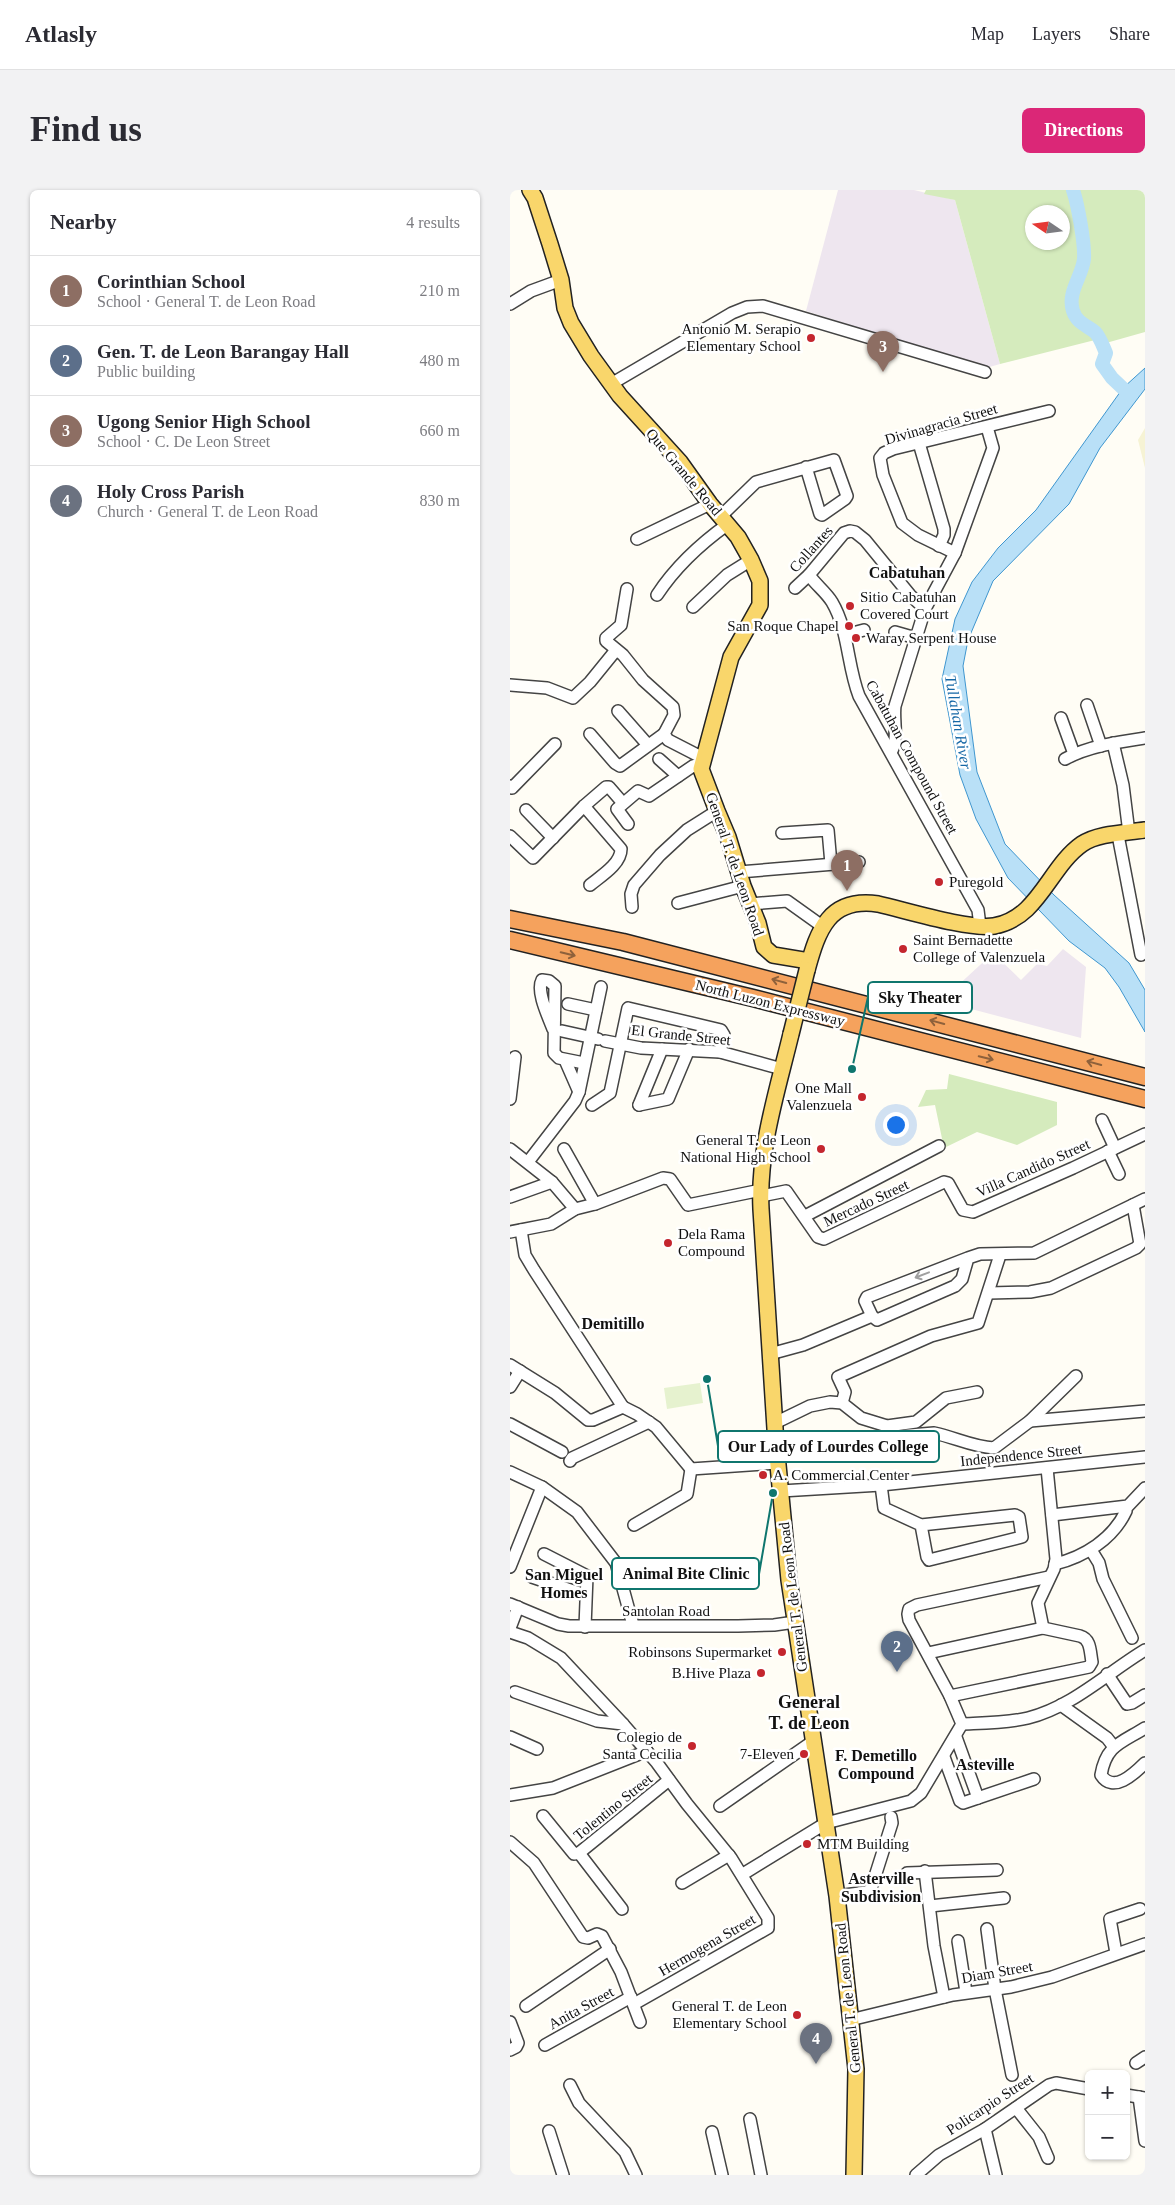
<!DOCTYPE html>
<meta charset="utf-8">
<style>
:root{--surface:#fff;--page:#f2f2f3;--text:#2b2b33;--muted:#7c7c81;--line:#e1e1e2;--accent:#db2777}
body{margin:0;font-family:"Times New Roman",serif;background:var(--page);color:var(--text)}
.controls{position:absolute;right:15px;bottom:15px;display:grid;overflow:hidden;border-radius:8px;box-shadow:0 1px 4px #0004}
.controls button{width:45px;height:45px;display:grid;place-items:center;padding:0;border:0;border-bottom:1px solid var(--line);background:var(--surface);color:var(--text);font:25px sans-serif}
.compass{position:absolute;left:515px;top:15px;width:45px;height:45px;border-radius:50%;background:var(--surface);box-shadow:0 1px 4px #0004;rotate:283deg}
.you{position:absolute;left:385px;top:934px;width:18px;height:18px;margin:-12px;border:4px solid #fff;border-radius:50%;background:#1a73e8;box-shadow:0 0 0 8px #1a73e833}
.badge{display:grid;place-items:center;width:32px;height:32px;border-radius:50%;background:var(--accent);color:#fff;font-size:16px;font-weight:700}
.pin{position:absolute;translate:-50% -41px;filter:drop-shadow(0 1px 2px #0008)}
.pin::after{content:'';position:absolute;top:26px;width:18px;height:15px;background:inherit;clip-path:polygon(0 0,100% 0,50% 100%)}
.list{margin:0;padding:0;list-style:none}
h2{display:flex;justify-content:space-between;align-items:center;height:65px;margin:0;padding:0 20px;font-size:21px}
h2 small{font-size:16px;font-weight:400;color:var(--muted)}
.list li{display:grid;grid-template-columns:32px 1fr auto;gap:15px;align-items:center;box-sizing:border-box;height:70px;padding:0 20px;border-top:1px solid var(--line)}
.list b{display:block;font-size:19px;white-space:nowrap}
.list p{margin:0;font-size:16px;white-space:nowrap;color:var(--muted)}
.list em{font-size:16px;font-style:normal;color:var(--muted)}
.map{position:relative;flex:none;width:635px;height:1985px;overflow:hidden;border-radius:8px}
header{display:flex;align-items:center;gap:30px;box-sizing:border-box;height:70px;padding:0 25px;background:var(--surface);border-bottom:1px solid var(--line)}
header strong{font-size:24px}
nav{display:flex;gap:28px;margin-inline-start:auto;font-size:18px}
.intro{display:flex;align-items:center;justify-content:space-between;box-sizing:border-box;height:120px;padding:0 30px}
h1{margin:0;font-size:35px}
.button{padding:12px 22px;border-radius:8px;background:var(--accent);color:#fff;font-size:18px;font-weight:700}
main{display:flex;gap:30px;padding:0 30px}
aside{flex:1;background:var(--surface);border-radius:8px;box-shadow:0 1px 4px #0004}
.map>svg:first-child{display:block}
</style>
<header>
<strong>Atlasly</strong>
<nav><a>Map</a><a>Layers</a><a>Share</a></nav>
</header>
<div class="intro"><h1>Find us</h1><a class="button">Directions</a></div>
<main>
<aside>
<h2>Nearby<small>4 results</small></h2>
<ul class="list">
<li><span class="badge" style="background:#8d6e63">1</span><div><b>Corinthian School</b><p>School · General T. de Leon Road</p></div><em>210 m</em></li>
<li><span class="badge" style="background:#5c6f8a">2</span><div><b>Gen. T. de Leon Barangay Hall</b><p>Public building</p></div><em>480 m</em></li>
<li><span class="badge" style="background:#8d6e63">3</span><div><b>Ugong Senior High School</b><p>School · C. De Leon Street</p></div><em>660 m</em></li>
<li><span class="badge" style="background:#6b7280">4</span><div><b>Holy Cross Parish</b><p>Church · General T. de Leon Road</p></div><em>830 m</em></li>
</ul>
</aside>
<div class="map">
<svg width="635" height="1985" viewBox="0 0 635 1985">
<rect width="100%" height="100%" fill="#fffdf5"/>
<!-- industrial -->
<g fill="#eee6ef">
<polygon points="328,0 404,0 445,10 490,174 476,178 296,121"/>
<polygon points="553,759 576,777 571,848 431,811 483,763 511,790 527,774 537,776"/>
</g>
<!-- farmland -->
<polygon fill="#f6f3d4" points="635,238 635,278 628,250"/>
<!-- green -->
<g fill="#d5ebbd" fill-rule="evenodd">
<path d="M416,0H560L566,15L570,77L557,98L559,122L562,131L585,150L490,174L445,10L414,4ZM552,22V52H522V22Z"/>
<polygon points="564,0 635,0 635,142 596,153 587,141 572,132 565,119 565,99 576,83 578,68 573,19"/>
<polygon points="439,884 547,912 547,935 507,955 467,942 434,958 425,915 408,917 416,900 437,899"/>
</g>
<!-- pitch -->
<polygon fill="#e6f2cf" points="190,1193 193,1213 157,1219 154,1198"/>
<!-- water -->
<polygon fill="#b9e0f7" stroke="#3f96cf" points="635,178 635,199 590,258 559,314 483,391 458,450 453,476 467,582 495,654 544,705 619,773 635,800 635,842 609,797 595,778 559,751 498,688 466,629 450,585 432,489 445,429 462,392 488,358 526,320 613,198"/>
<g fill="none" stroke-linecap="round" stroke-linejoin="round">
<!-- river -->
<path stroke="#b9e0f7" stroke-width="14" d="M563,0C568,15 575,54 574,69C572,87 557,102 563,121C567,133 576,135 585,142C590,147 593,156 596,163L592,174L602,188L620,205"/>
<defs>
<g id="minor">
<polyline points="0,114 21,101 51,90"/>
<polyline points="101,194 222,123 237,117 253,116 475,182"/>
<polyline points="409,253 434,339 434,345 429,356"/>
<polyline points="211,326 246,292 324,270 337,306 335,309 312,325 310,324 296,277"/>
<polyline points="127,349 200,314"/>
<polyline points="445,363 408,345 392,333 373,285 370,268 374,263 383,259 539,221"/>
<path d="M299,385C306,395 316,402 322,412C339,441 337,475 349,506L468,720L470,736"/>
<polyline points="285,398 299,385 334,343 340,341 345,342 355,350 400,405 415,419"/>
<polyline points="117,399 111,435 96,448 96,451 113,465 133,490 163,517 164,525 154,544 158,550 193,568"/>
<path d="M147,405C166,376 190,354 218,334"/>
<polyline points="183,417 217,385 241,370"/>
<polyline points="385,442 406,448"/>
<polyline points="335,445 354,440"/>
<polyline points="0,495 37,498 63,508 80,492 106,460"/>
<polyline points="577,515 591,556"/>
<polyline points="108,521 138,555"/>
<polyline points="551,528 564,564"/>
<polyline points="80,544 105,573 110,576 154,544"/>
<polyline points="603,553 613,595 619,643"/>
<path d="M381,562C389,551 383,529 385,516L415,419L445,363L483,258L477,237"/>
<polyline points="149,569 168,586"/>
<path d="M555,569C579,556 608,552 635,548"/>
<polyline points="0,596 2,598 45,554"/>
<path d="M74,616L111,659C111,674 91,686 80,695"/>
<polyline points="16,620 43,648"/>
<polyline points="118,634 107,619 128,601 139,606 183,576 192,573"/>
<polyline points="272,643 318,640 321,674"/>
<polyline points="608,645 631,765"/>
<polyline points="0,646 23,668 74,616 96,597 99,597 112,612"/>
<polyline points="229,682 349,672"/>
<polyline points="168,713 233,696"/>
<polyline points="240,714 277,711 312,736"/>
<polyline points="122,717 121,704 124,695 150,665 177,640 207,621"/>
<polyline points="58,814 86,820"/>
<path d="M43,839C38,826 26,801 32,790L39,791L45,796L44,863L49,868L74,873"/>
<polyline points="52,841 88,849"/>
<polyline points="95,851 131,858 210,862 272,879"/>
<polyline points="55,870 69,902"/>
<polyline points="0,909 5,867"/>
<polyline points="82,915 100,903 118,818 211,840 214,845 210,862"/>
<polyline points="129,915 158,909 179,859"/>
<polyline points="129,915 152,859"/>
<polyline points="592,930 605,958"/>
<polyline points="0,959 42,992 65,1019"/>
<polyline points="54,959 85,1014"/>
<polyline points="598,961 609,984"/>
<polyline points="18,972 65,911 69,902 91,797"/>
<polyline points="251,1006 276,1001 308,1047 314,1049 434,992 438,993 453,1020 463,1022 563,978 635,944"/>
<polyline points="0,1007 42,992"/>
<polyline points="295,1026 429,956"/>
<polyline points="11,1040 15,1065 24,1080 113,1217"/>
<polyline points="0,1042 41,1034 65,1019 85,1014 153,988 160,989 178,1015 251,1000"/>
<polyline points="458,1068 452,1089 445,1096 367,1130 362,1126 355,1111 357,1107 458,1068 470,1064 524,1063 635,1009"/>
<polyline points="479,1103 520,1102 541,1098 626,1058 630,1054 623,1015"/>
<polyline points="260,1164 293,1155 362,1126"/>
<polyline points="0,1175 45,1203 78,1230 83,1230 113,1217 127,1224 146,1237 181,1279 268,1273"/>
<polyline points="0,1197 10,1181"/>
<polyline points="332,1213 335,1202 328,1187 421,1146 468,1133 490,1065"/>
<polyline points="520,1231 635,1221"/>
<polyline points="265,1233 300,1216 320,1212 332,1213 351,1228 377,1236 406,1232 436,1208 467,1202"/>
<polyline points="0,1234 52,1262"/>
<path d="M267,1256L424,1243C444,1247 463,1257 484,1258L520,1231L566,1186"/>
<polyline points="60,1271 62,1268 139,1232"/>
<polyline points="0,1282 32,1297 67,1322 106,1373 123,1435"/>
<polyline points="371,1295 374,1318 411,1335 417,1367 419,1370 512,1347 509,1327 505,1325 411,1335"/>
<polyline points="271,1301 371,1295 635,1267"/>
<polyline points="542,1325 618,1316 635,1298"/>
<polyline points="124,1335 177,1304 181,1279"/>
<polyline points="581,1360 589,1373 593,1389 622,1448"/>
<polyline points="34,1364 77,1386 75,1437"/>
<path d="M545,1374C574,1367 603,1349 616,1321"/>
<polyline points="0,1377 32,1297"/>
<polyline points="22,1387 75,1405"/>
<polyline points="0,1414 48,1434 59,1436 228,1436 264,1435 285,1432"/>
<polyline points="0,1438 8,1417"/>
<polyline points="533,1438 528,1413 544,1379 546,1369 537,1278"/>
<polyline points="0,1442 18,1448 51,1468 113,1534 147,1573 177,1614 221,1668 258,1728 258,1738 124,1814"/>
<path d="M418,1463L533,1438L570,1446C581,1449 580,1462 582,1472L579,1477L440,1506"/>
<polyline points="597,1484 617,1514 622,1513 635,1505"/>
<polyline points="5,1502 87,1531 113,1534"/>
<polyline points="551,1515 597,1548 604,1557"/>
<path d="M452,1534C474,1533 497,1533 518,1528C562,1517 597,1483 635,1460"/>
<path d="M635,1538C611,1553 596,1555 591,1585C603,1604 624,1584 635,1573"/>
<polyline points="0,1547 27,1559"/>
<polyline points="446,1547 468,1608"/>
<polyline points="434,1567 450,1611 453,1613 524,1589"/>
<polyline points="0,1605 43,1598 137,1561"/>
<polyline points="210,1616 302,1552"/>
<polyline points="33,1626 64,1664 69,1663 159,1590"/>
<polyline points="0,1652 24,1673 73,1747 78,1748 87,1744 92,1746 111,1782 130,1832"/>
<polyline points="69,1663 112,1719"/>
<polyline points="415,1681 424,1756 434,1807"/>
<polyline points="397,1683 487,1680"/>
<polyline points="233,1684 316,1633 401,1611 411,1603 452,1534 440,1506 399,1430 398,1424 399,1419 407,1415 539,1387"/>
<polyline points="172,1693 219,1665"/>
<polyline points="327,1706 357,1702 361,1699 382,1633 381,1627"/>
<polyline points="420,1716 494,1708"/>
<polyline points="477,1739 485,1799 502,1885"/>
<polyline points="448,1751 456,1802"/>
<polyline points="606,1763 600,1729 630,1719"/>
<polyline points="16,1816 100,1759"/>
<polyline points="340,1830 443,1805 501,1797 542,1787 635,1754"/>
<polyline points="0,1832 8,1853 6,1857 0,1860"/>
<polyline points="35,1855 121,1807"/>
<polyline points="626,1873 635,1867"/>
<polyline points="60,1895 69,1913 115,1962 126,1985"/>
<polyline points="616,1905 635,1908"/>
<polyline points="629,1907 635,1951"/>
<polyline points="506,1918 529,1947 538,1968"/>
<polyline points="240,1929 251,1985"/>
<polyline points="475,1939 486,1985"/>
<polyline points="39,1941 53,1985"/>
<polyline points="202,1942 212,1985"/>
<polyline points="406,1985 429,1965 475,1939 539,1895 546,1893 579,1899"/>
</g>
<g id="major">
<polyline points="20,0 25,8 40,54 51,90 55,118 61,133 81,166 110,206 170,272 200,314 228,347 241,370 250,391 250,415 221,467 191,579 207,621 218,647 233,696 248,733 254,757 263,765 299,771"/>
<path d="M297,780C308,740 319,707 368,714C395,720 459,740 484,736C529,728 539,677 572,654C588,643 616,643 635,640"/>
<path d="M281,844C267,902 248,960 251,1019L266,1254L279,1390L327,1706L346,1879L344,1985"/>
</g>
<g id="highway">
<polyline points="0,729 113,752 635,887"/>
<polyline points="0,750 243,808 635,909"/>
</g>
</defs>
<!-- minor casing -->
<use href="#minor" stroke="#444" stroke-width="14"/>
<!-- major casing -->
<use href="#major" stroke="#222" stroke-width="18"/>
<!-- highway casing -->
<use href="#highway" stroke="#222" stroke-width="19"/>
<!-- minor -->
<use href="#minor" stroke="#fff" stroke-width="11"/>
<!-- major -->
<use href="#major" stroke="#f9d66b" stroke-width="15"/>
<!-- highway -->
<use href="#highway" stroke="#f5a25d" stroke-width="16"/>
<defs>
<polyline id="major-bridge" points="281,844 297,780"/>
</defs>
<!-- major-bridge casing -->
<use href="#major-bridge" stroke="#222" stroke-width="18" stroke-linecap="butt"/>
<!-- major-bridge -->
<use href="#major-bridge" stroke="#f9d66b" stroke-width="15"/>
</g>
<!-- one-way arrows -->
<defs><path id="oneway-shaft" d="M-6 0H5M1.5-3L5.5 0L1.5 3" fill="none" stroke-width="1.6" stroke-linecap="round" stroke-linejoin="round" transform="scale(1.25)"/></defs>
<g stroke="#8e613b">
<use href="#oneway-shaft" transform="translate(58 764) rotate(14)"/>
<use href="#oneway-shaft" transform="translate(269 791) rotate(-165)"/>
<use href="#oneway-shaft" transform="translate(427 832) rotate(-165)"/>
<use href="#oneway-shaft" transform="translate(476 868) rotate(14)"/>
<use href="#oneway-shaft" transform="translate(584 873) rotate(-165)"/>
</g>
<use stroke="#a0a0a0" href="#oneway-shaft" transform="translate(412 1085) rotate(159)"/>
<!-- markers -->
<g fill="#c4262e" stroke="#fff" stroke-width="2">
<circle cx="301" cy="148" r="5"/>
<circle cx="340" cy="416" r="5"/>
<circle cx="339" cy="436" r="5"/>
<circle cx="346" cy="448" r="5"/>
<circle cx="429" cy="692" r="5"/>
<circle cx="393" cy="759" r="5"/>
<circle cx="352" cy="907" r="5"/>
<circle cx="311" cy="959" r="5"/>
<circle cx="158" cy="1053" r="5"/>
<circle cx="253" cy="1285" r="5"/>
<circle cx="272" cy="1462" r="5"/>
<circle cx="251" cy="1483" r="5"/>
<circle cx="182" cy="1556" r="5"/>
<circle cx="294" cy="1564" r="5"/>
<circle cx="297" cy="1654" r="5"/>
<circle cx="287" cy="1825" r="5"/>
</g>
<g text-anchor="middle" stroke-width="5" stroke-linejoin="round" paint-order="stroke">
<!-- poi labels -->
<g font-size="15" fill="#111" stroke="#fff" text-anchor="end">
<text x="291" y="144">Antonio M. Serapio<tspan x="291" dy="17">Elementary School</tspan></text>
<text x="350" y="412" text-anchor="start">Sitio Cabatuhan<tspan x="350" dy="17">Covered Court</tspan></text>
<text x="329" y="441">San Roque Chapel</text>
<text x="356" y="453" text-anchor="start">Waray Serpent House</text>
<text x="439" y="697" text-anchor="start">Puregold</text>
<text x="403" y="755" text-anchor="start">Saint Bernadette<tspan x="403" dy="17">College of Valenzuela</tspan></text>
<text x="342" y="903">One Mall<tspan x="342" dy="17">Valenzuela</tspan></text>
<text x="301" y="955">General T. de Leon<tspan x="301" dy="17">National High School</tspan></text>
<text x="168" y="1049" text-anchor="start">Dela Rama<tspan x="168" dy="17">Compound</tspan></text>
<text x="263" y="1290" text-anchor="start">A. Commercial Center</text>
<text x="262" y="1467">Robinsons Supermarket</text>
<text x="241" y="1488">B.Hive Plaza</text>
<text x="172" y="1552">Colegio de<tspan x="172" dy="17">Santa Cecilia</tspan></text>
<text x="284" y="1569">7-Eleven</text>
<text x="307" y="1659" text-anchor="start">MTM Building</text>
<text x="277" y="1821">General T. de Leon<tspan x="277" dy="17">Elementary School</tspan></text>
</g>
<!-- street labels -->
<g font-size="15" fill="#111" stroke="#fff">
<text transform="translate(431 234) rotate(-16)" y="5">Divinagracia Street</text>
<text transform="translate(174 282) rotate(50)" y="5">Que Grande Road</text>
<text transform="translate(301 359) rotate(-48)" y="5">Collantes</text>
<text transform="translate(402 567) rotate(61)" y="5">Cabatuhan Compound Street</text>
<text transform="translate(225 674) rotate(71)" y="5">General T. de Leon Road</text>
<text transform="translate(260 813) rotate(14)" y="5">North Luzon Expressway</text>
<text transform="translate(171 845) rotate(6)" y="5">El Grande Street</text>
<text transform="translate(523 978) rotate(-24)" y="5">Villa Candido Street</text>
<text transform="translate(356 1013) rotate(-25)" y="5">Mercado Street</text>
<text transform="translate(511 1265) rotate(-6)" y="5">Independence Street</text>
<text transform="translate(283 1407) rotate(-97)" y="5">General T. de Leon Road</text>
<text x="156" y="1426">Santolan Road</text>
<text transform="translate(103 1617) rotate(-39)" y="5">Tolentino Street</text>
<text transform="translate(197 1755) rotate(-30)" y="5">Hermogena Street</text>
<text transform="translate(487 1782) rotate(-10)" y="5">Diam Street</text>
<text transform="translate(338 1808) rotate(-96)" y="5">General T. de Leon Road</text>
<text transform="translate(71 1818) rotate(-29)" y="5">Anita Street</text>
<text transform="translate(480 1914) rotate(-33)" y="5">Policarpio Street</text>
</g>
<!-- neighbourhood labels -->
<g font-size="16" font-weight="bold" fill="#111" stroke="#fff">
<text x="397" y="388">Cabatuhan</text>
<text x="103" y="1139">Demitillo</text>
<text x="54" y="1390">San Miguel<tspan x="54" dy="18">Homes</tspan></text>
<text x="366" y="1571">F. Demetillo<tspan x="366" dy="18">Compound</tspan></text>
<text x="475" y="1580">Asteville</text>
<text x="371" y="1694">Asterville<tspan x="371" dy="18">Subdivision</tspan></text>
</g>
<!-- water labels -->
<g font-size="16" font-style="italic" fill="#1768a6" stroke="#fff">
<text transform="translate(449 532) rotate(80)" y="6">Tullahan River</text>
</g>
<!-- quarter labels -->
<g font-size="18" font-weight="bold" fill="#111" stroke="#fff">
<text x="299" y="1518">General<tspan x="299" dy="21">T. de Leon</tspan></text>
</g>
</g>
<!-- callouts -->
<path fill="none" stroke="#0f766e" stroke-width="2" d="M342 879L358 807M197 1189L208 1256M263 1303L249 1384"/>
<g fill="#0f766e" stroke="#fff" stroke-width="2">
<circle cx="342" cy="879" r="5"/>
<circle cx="197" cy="1189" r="5"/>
<circle cx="263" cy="1303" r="5"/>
</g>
<g fill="#fff" stroke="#0f766e" stroke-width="2">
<rect x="358" y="792" width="104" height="31" rx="5"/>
<rect x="208" y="1241" width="221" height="31" rx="5"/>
<rect x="102" y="1368" width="147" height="31" rx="5"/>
</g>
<g font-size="16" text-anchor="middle" font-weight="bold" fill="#111">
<text x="410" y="813">Sky Theater</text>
<text x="318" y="1262">Our Lady of Lourdes College</text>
<text x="176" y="1389">Animal Bite Clinic</text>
</g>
</svg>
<div class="controls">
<button>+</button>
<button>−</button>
</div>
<svg class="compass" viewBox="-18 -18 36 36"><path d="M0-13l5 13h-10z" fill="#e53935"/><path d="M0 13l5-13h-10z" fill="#7c7c81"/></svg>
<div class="you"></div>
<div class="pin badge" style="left:337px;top:701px;background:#8d6e63">1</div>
<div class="pin badge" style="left:387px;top:1482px;background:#5c6f8a">2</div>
<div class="pin badge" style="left:373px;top:182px;background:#8d6e63">3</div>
<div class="pin badge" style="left:306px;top:1874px;background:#6b7280">4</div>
</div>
</main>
